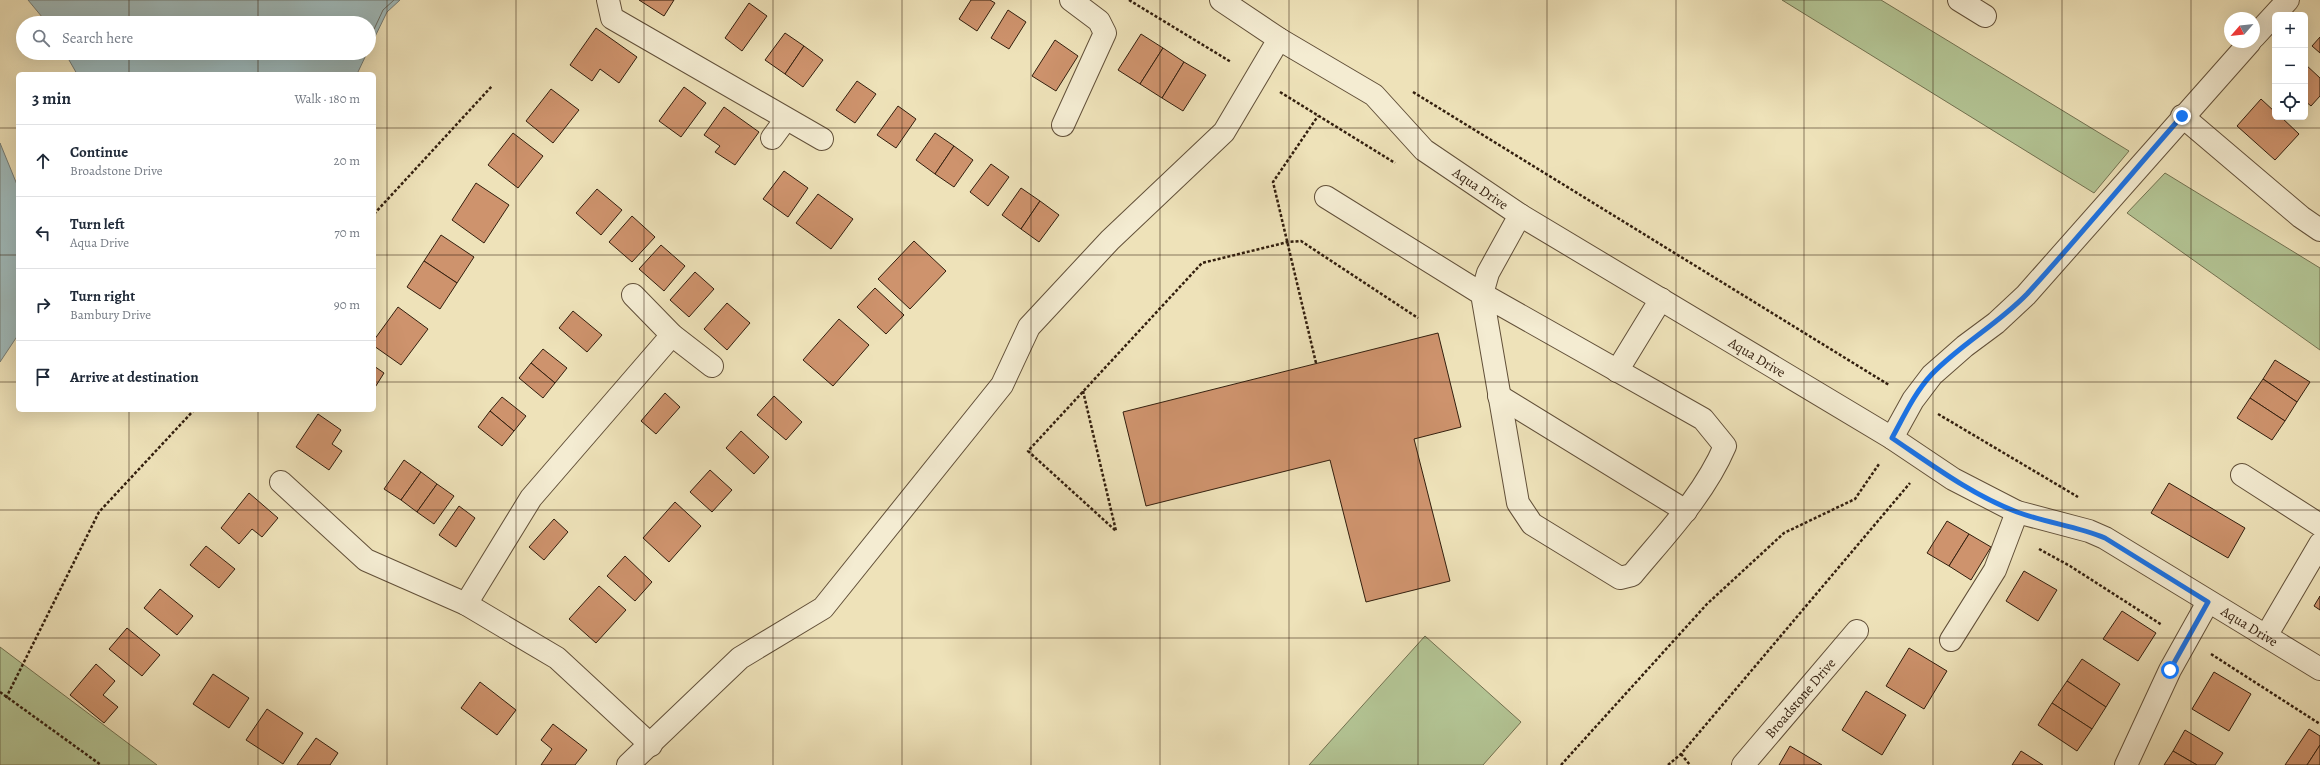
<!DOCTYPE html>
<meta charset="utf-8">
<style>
:root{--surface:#fff;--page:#f2f2f3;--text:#1f2937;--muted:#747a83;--line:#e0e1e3}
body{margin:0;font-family:Alegreya,serif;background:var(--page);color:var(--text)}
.controls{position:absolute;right:12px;top:12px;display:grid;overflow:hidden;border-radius:6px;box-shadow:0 4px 16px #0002}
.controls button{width:36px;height:36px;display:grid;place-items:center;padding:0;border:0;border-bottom:1px solid var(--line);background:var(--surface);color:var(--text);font:20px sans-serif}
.compass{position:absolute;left:2224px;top:12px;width:36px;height:36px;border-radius:50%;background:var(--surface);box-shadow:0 4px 16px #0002;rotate:242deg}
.stop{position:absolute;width:12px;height:12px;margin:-9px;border:3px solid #1a73e8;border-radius:50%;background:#fff}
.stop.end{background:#1a73e8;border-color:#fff;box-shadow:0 1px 4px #0008}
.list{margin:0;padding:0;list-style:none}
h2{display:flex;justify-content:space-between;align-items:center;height:52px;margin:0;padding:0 16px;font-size:17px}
h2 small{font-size:13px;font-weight:400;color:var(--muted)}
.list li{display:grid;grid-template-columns:26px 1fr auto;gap:12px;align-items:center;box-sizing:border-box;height:72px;padding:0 16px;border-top:1px solid var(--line)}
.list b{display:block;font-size:15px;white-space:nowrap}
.list p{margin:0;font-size:13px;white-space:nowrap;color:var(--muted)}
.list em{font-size:13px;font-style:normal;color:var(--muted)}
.icon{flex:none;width:22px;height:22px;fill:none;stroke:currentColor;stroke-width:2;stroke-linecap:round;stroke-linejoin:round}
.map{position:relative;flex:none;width:2320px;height:765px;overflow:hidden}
.search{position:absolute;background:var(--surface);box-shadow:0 4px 16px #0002;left:16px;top:16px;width:360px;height:44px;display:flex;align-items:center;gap:10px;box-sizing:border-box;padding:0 14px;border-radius:22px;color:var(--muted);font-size:15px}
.panel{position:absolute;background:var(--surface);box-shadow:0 4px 16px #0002;left:16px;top:72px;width:360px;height:340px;border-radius:6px}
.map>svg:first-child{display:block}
</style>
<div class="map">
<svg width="2320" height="765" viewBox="0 0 2320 765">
<rect width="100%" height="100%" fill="#eee2b9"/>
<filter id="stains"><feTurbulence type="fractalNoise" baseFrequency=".005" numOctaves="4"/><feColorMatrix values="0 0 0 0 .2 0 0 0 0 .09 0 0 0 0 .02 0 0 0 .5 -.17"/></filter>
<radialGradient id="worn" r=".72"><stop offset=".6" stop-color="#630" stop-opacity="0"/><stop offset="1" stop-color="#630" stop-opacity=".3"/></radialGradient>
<!-- green -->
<g fill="#b3c494" stroke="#737251">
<polygon points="1782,0 1881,0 2129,151 2094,193"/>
<polygon points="2165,173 2320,268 2320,350 2127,213"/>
<polygon points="1425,636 1521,722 1483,765 1309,765"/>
<polygon points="0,647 157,765 0,765"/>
</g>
<!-- water -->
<g fill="#9fbabb" stroke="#747c76">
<polygon points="28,0 400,0 387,12 369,49 369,23 47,23"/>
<polygon points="65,53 367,53 357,74 77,74"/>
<polygon points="0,143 18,187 18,335 0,362"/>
</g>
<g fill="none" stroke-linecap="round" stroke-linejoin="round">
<!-- shore -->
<polyline stroke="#696c64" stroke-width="1" points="369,40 383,10 394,0"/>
</g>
<!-- building -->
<g fill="#ce936d" stroke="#331f0e">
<polygon points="639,0 674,0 664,16"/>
<polygon points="971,0 990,0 995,3 977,31 959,19"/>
<polygon points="749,3 767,16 742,51 725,38"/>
<polygon points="1008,10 1026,22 1009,49 991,38"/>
<polygon points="596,28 637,57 619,83 600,69 592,81 570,65"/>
<polygon points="785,33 804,46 785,74 765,60"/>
<polygon points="1141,34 1163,48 1140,84 1118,70"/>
<polygon points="2320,37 2320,53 2312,46"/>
<polygon points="1055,40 1078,56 1056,91 1032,76"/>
<polygon points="804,46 823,60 803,87 785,74"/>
<polygon points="1163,48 1184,62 1162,98 1140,84"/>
<polygon points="1184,62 1206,75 1183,111 1162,98"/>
<polygon points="2305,64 2320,78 2320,96 2311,106 2305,101"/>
<polygon points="857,81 876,94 855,123 836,110"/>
<polygon points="684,87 706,103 681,137 659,121"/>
<polygon points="551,89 579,110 553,143 526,121"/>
<polygon points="2261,99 2275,112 2275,117 2281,117 2299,134 2275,160 2237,126"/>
<polygon points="898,106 916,119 896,148 877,135"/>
<polygon points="724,107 759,132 735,165 715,152 720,146 704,135"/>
<polygon points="513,133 543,156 518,188 488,165"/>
<polygon points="935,133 954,146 935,174 916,160"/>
<polygon points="954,146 973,160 954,187 935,174"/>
<polygon points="991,164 1009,177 988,206 970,192"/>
<polygon points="784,171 808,188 788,217 763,199"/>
<polygon points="476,183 509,205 484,243 452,220"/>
<polygon points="1021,188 1040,201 1021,229 1002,215"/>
<polygon points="597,189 622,210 601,235 576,213"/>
<polygon points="818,194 853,219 831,249 796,223"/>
<polygon points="1040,201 1059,215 1039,242 1021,229"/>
<polygon points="632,216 655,237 632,262 609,242"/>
<polygon points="441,235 474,257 457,283 424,261"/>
<polygon points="914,241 946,271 910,309 878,279"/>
<polygon points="661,245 685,266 664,291 639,269"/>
<polygon points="424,261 457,283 440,309 407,287"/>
<polygon points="695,272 714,289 689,317 670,300"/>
<polygon points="875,288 904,315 886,334 857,307"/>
<polygon points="727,303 750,323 727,350 704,329"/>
<polygon points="398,307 428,329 401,365 374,346 374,340"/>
<polygon points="573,311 602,335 587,352 559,328"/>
<polygon points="839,319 869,345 833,386 803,360"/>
<polygon points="1438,333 1461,427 1414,439 1450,581 1366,602 1330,460 1146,506 1123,412"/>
<polygon points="543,349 567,368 555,383 531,363"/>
<polygon points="2275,360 2310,382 2297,402 2263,379"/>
<polygon points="531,363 555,383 543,398 519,378"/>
<polygon points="374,366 384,373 374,389"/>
<polygon points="2263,379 2297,402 2285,421 2250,398"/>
<polygon points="665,393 680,407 656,434 641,421"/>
<polygon points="774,396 802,422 786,440 757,415"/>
<polygon points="502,397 526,416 514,431 490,411"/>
<polygon points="2250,398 2285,421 2272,440 2237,418"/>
<polygon points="490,411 514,431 502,446 478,427"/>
<polygon points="318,414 341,430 332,444 342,451 329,470 296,447"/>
<polygon points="741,431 769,457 754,474 726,448"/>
<polygon points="404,460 421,472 401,500 384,489"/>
<polygon points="710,470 732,490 712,512 690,492"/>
<polygon points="421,472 437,484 417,512 401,500"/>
<polygon points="2169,483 2245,528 2228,558 2151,513"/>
<polygon points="437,484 454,496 434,524 417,512"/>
<polygon points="249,493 278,518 262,537 252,529 239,544 221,528"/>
<polygon points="675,502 701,526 669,562 643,538"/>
<polygon points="459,506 475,518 456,547 439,535"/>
<polygon points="554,519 568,532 544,560 529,547"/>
<polygon points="1947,521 1969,534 1949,566 1927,553"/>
<polygon points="1969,534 1991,547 1971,580 1949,566"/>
<polygon points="206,546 235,569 219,588 190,565"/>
<polygon points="625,556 652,582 635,601 607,576"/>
<polygon points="2024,571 2057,590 2038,621 2006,601"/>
<polygon points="599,586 626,610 596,643 569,619"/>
<polygon points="160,589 193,616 177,635 144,608"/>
<polygon points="2320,596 2320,610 2314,606"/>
<polygon points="2122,611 2156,633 2138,661 2103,639"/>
<polygon points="127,628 160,655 142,676 109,649"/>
<polygon points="1909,648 1947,671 1924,709 1886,686"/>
<polygon points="2082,659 2120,684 2106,707 2067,681"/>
<polygon points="96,664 115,681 103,695 118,707 104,723 70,695"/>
<polygon points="2214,672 2251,694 2229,731 2192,709"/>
<polygon points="213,674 249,698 229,728 193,704"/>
<polygon points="2067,681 2106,707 2092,729 2052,703"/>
<polygon points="480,682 516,710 497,735 461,708"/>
<polygon points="1866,691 1906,715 1882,755 1842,730"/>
<polygon points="2052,703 2092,729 2077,751 2038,725"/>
<polygon points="267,709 303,733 283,764 246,740"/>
<polygon points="553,724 587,750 575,765 541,765 552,749 541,740"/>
<polygon points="2309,729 2320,736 2320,745 2307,765 2285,765"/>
<polygon points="2185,730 2223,753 2215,765 2197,765 2173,751"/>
<polygon points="316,738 338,753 330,765 297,765"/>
<polygon points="2320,745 2320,765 2307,765"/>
<polygon points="1790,746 1822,765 1779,765"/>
<polygon points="2021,751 2043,765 2012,765"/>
<polygon points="2173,751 2197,765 2164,765"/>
</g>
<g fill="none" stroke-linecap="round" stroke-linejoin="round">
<defs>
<g id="minor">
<polyline points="608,0 612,18 822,139"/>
<path id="s1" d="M1221,0L1279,39L1374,95L1424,150L1520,215L1892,438L1953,479L2017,512L2089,531L2105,538L2320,669"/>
<polyline points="1959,0 1985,16"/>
<polyline points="2254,37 2288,0"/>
<polyline points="2182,116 2301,217 2320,230"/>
<polyline points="1063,125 1105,33 1099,21 1071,0"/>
<polyline points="772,138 786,119"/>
<path d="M1326,197L1482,294L1703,419L1725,446C1704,495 1666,534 1632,575L1620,578L1532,524L1518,503L1482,294L1488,273L1520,215"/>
<polyline points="633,295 672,335 712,366"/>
<polyline points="1617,371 1661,299"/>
<polyline points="1499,396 1686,511"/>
<polyline points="1892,438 1913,400 1932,375 1965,346 1996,323 2026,295 2250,42"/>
<polyline points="2242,475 2320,525"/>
<polyline points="281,482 366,560 466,604 557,658 651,745"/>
<polyline points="466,604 531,498 672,335"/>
<polyline points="2266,636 2320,544"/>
<polyline points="1951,640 1995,570 2017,512"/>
<polyline points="628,765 740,658 823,608 1002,385 1029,327 1110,240 1224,132 1279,39"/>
<path id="s2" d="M1743,765L1857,631"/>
<polyline points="2126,765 2170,670 2208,602"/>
</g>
</defs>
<!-- minor casing -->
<use href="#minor" stroke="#625039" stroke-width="24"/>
<!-- path -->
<g stroke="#331f0e" stroke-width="2.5" stroke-dasharray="3 2" stroke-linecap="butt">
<polyline points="1129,0 1231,62"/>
<polyline points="1280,92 1395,163"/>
<polyline points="1413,92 1889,385"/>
<polyline points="374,214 492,86"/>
<polyline points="1316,363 1273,182 1318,116"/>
<polyline points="1083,391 1116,531 1028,451 1202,263 1288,242 1301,241 1418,318"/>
<polyline points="1938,414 2078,497"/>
<polyline points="2039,549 2070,566 2162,625"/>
<polyline points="2211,654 2320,724"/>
<polyline points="0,692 101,765"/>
<polyline points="6,698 99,512 194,410"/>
<polyline points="1681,754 1690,765"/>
<polyline points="1561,765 1707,604 1784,533 1855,499 1879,464"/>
<polyline points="1668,765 1681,754 1910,483"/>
</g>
<!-- minor -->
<use href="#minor" stroke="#f4ecd2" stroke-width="22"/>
</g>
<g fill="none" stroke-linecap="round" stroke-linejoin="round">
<!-- route -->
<path stroke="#1a73e8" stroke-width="5" d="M2170,670L2208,602L2105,538C2077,526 2046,523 2017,512C1972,495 1932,465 1892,438C1904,416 1915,392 1932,374C1961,344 1998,324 2027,294C2080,236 2130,175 2182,116"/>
</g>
<!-- grid -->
<path fill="none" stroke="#331f0e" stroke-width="1" stroke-opacity="0.55" d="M129,0V23M258,0V23M387,0V765M516,0V765M644,0V765M773,0V765M902,0V765M1031,0V765M1160,0V765M1289,0V765M1418,0V765M1547,0V765M1676,0V765M1804,0V765M1933,0V765M2062,0V765M2191,0V765M129,53V74M258,53V74M0,128H18M374,128H2320M0,255H18M374,255H2320M0,382H18M374,382H2320M129,410V765M258,410V765M0,510H2320M0,638H2320"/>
<g text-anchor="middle" stroke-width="4" stroke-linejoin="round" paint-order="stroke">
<!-- street labels -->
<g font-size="14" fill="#331f0e" stroke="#f4ecd2">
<text dy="5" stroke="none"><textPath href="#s1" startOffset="323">Aqua Drive</textPath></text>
<text dy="5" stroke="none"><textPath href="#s1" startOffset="647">Aqua Drive</textPath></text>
<text dy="5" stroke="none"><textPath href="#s1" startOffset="1211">Aqua Drive</textPath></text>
<text dy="5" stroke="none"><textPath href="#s2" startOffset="88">Broadstone Drive</textPath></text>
</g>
</g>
<rect width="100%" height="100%" filter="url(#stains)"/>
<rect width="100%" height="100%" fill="url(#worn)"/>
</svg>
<div class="controls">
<button>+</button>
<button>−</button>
<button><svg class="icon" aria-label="locate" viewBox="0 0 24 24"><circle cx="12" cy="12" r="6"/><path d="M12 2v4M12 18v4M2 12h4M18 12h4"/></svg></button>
</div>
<svg class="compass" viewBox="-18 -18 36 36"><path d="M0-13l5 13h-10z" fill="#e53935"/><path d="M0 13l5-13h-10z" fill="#747a83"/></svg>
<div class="stop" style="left:2170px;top:670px"></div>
<div class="stop end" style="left:2182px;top:116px"></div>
<div class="search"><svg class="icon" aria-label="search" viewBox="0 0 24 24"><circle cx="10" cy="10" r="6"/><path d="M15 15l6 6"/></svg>Search here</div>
<section class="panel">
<h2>3 min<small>Walk · 180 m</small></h2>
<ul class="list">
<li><svg class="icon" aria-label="ahead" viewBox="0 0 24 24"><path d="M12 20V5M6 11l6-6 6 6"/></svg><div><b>Continue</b><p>Broadstone Drive</p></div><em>20 m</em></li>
<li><svg class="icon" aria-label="left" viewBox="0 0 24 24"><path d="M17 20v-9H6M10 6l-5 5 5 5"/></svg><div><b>Turn left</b><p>Aqua Drive</p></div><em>70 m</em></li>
<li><svg class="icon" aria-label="right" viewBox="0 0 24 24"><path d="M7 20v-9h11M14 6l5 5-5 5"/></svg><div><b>Turn right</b><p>Bambury Drive</p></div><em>90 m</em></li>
<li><svg class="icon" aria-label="arrive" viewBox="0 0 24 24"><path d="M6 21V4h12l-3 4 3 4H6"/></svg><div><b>Arrive at destination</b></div></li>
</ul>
</section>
</div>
